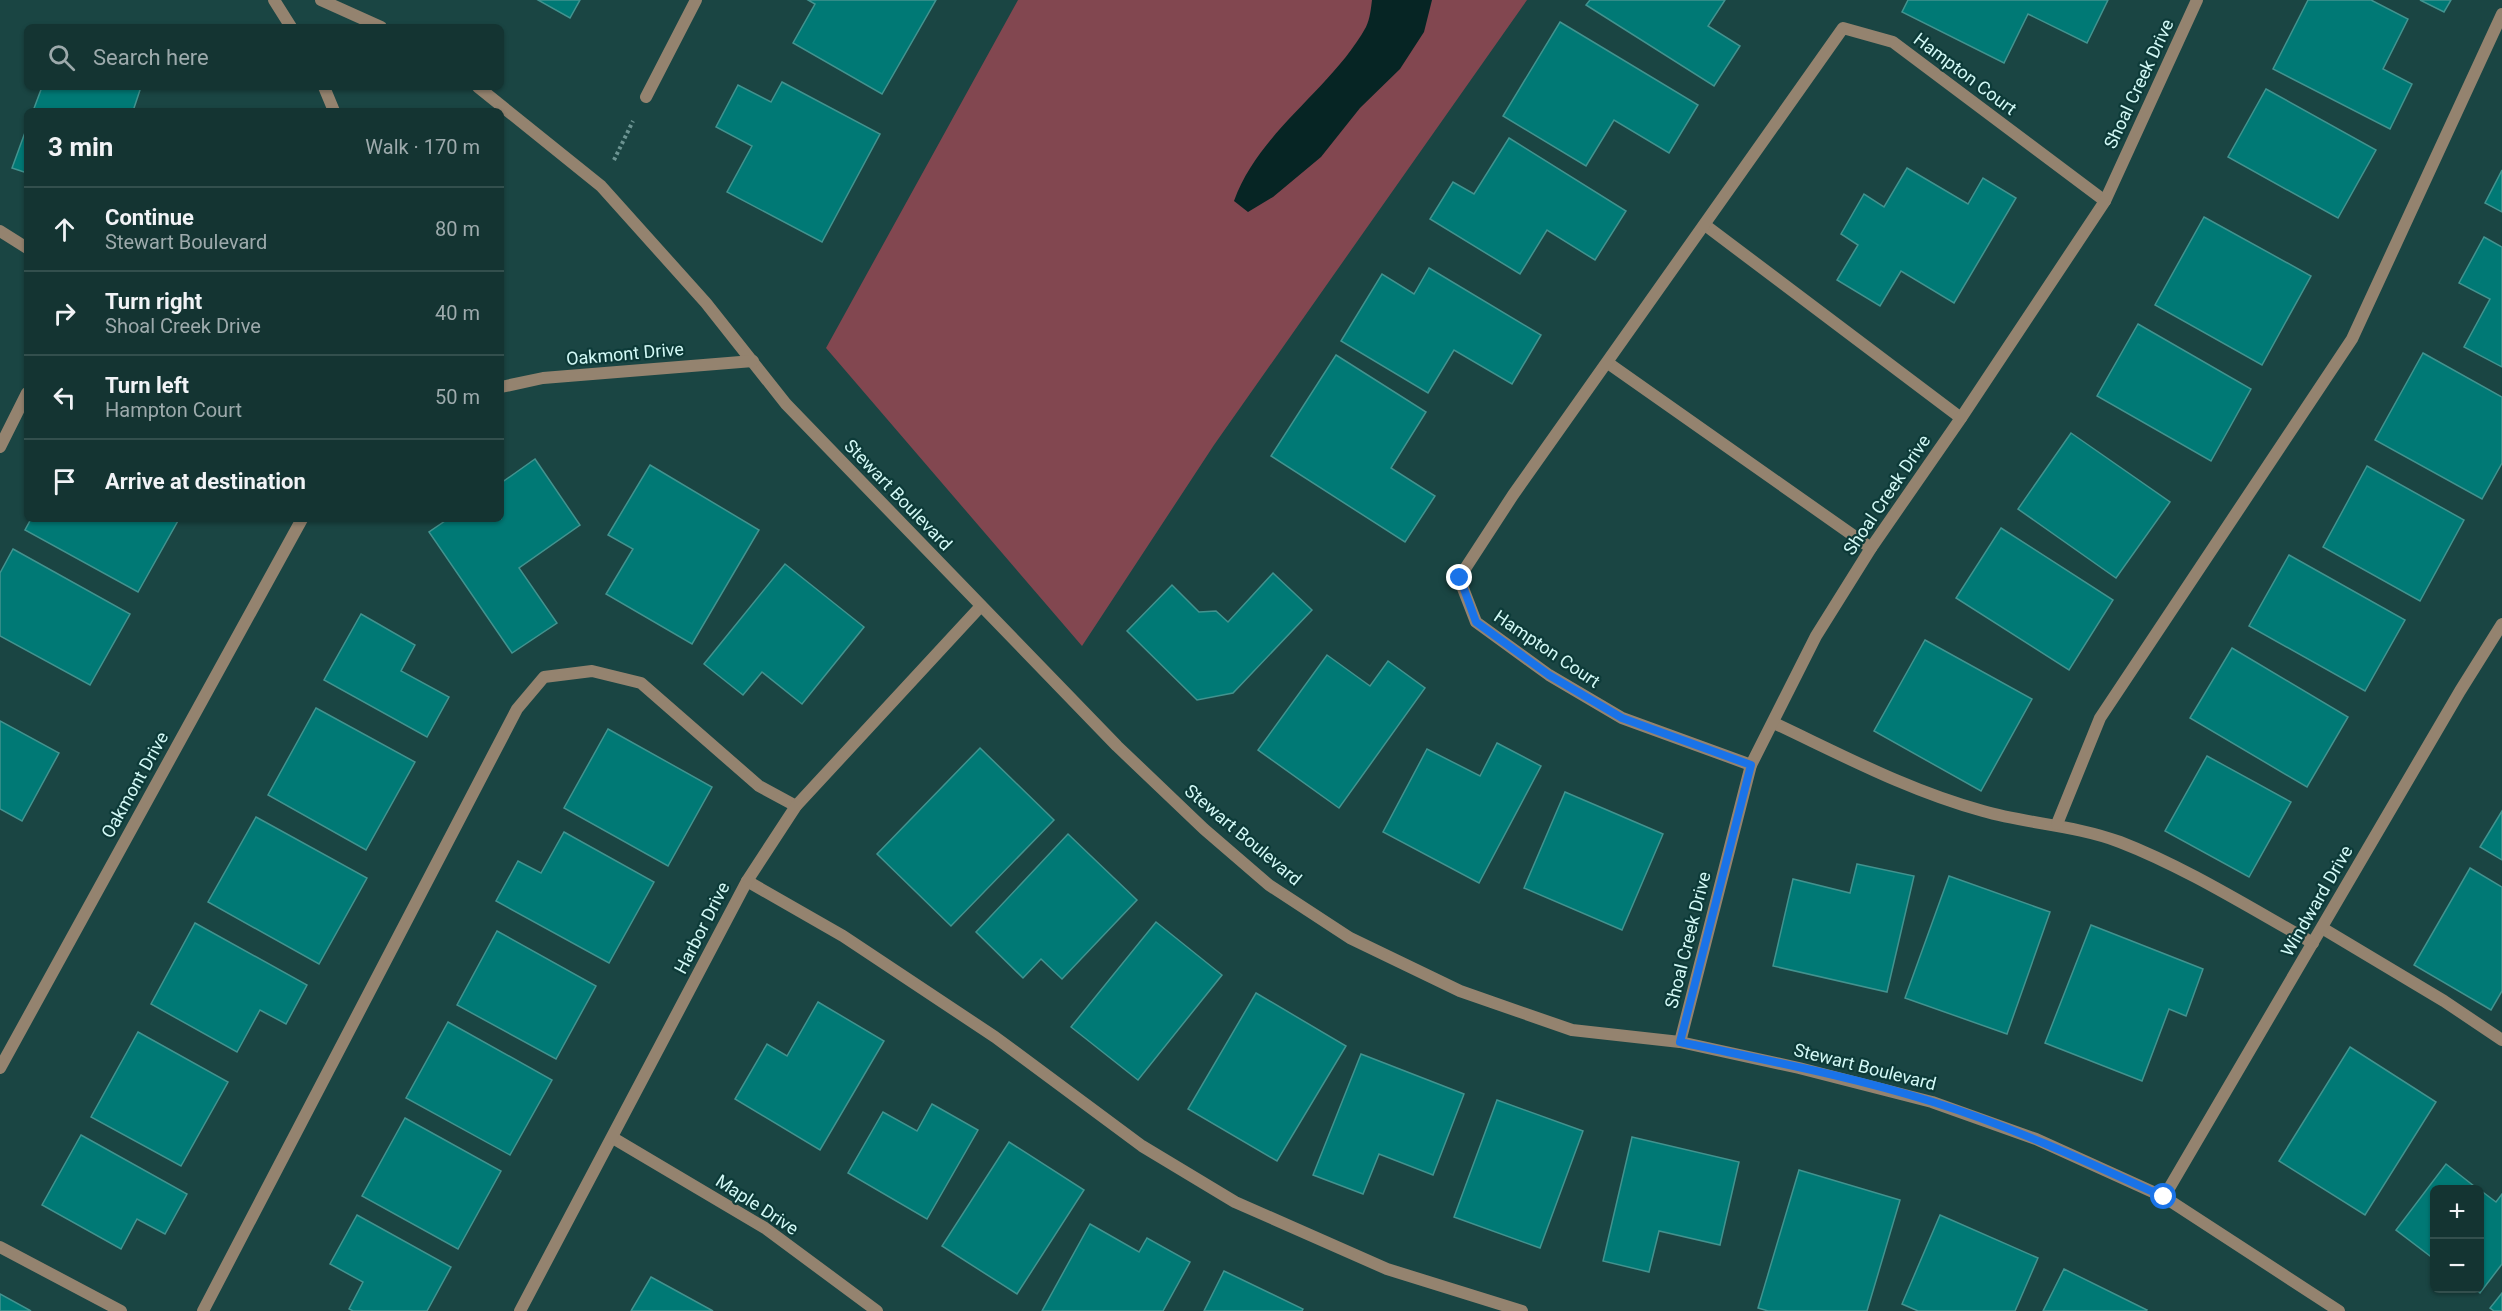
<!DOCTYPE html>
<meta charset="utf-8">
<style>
:root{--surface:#143432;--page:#213f3e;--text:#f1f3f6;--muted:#9daaac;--line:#334f4d}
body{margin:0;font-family:Roboto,sans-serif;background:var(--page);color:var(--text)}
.controls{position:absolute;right:18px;bottom:18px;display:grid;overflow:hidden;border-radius:9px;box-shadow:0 2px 4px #0004}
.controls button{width:54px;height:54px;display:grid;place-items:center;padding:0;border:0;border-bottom:2px solid var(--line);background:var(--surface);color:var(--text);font:30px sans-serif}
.stop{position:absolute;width:18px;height:18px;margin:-14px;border:4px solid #1a73e8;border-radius:50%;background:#fff}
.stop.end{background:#1a73e8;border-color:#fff;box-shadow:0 2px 6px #0008}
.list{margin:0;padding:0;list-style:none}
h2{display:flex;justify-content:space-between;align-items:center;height:78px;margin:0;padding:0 24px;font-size:26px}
h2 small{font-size:20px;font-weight:400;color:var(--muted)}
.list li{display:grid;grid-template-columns:39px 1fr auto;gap:18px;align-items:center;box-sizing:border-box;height:84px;padding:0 24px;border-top:2px solid var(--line)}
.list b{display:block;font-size:22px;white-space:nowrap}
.list p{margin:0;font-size:20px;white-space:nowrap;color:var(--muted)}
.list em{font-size:20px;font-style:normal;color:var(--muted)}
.icon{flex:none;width:33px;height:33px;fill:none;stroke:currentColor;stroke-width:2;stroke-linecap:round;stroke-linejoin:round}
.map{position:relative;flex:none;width:2502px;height:1311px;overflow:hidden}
.search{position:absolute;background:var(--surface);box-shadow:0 2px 4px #0004;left:24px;top:24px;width:480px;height:66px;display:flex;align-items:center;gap:15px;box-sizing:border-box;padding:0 21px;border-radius:9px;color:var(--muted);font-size:22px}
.panel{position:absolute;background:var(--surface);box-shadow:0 2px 4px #0004;left:24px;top:108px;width:480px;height:414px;border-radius:9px}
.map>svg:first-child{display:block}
</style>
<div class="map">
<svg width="2502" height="1311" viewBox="0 0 2502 1311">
<rect width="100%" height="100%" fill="#1a4543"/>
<!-- green -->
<polygon fill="#824750" points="1018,0 1527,0 1214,445 1082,646 826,348"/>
<!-- water -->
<path fill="#062524" d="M1372,0H1432L1424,32L1400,69L1360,108L1321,157L1273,197L1248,212L1234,201C1259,131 1331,90 1366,27C1370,19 1371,8 1372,0Z"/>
<!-- building -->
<g fill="#007975" stroke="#42938f" stroke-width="1.5">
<polygon points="538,0 580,0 570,18"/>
<polygon points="808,0 936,0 882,94 793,43 815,4"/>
<polygon points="1590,0 1725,0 1708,26 1740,46 1714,86 1586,5"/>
<polygon points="1908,0 2108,0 2087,43 2028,14 2004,63 1902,12"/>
<polygon points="2308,0 2371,0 2408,19 2383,69 2412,84 2390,129 2273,69"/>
<polygon points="2420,0 2451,0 2444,12"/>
<polygon points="1560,22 1698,105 1669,153 1614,120 1586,166 1503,116"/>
<polygon points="782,82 880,134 822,242 727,192 752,146 716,127 738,85 771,102"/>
<polygon points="42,87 141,87 133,111 33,111"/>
<polygon points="2266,89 2376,150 2338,218 2228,157"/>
<polygon points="27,127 27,173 12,168"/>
<polygon points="1509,138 1626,211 1595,260 1547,230 1520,274 1430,219 1453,182 1474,194"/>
<polygon points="1907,168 1968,204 1983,178 2016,198 1954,303 1901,271 1880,306 1837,280 1858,245 1841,234 1864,194 1884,207"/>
<polygon points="2502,170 2502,212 2485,203"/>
<polygon points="2204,217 2311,276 2262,365 2155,305"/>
<polygon points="2484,237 2502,247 2502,367 2464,347 2490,299 2459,283"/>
<polygon points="1429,268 1541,335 1512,384 1454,350 1428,393 1341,341 1382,274 1414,294"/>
<polygon points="2138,324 2251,389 2211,461 2097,396"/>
<polygon points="2423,353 2502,397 2502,463 2482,499 2375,440"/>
<polygon points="1336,355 1426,412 1391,468 1435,496 1405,542 1271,456"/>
<polygon points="2071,433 2170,502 2116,578 2018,509"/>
<polygon points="535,459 580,525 519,568 557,623 512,653 429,532 448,519 501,519 501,483"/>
<polygon points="650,465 759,530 692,644 606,594 633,549 608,535"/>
<polygon points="2367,466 2464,520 2420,601 2323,547"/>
<polygon points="31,519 179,519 138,592 25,530"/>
<polygon points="2001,528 2113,600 2069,670 1956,598"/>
<polygon points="13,549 130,614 90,685 0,636 0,573"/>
<polygon points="2289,555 2405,620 2365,691 2249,626"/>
<polygon points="785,564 864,627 802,704 762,672 743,695 704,664"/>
<polygon points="1273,573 1312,610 1233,693 1197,700 1127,631 1172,585 1199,612 1216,611 1228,622"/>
<polygon points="361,614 415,645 401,671 449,697 427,737 324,680"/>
<polygon points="1925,640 2032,699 1981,791 1874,731"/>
<polygon points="2232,648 2348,717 2307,787 2190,718"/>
<polygon points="1327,655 1370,686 1388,661 1425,688 1339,808 1258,750"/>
<polygon points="316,708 415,762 366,850 268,795"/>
<polygon points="0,721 59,753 22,821 0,809"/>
<polygon points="608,729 712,787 668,866 564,808"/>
<polygon points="1497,743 1541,766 1479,883 1383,832 1427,749 1480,776"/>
<polygon points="980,748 1054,820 951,926 877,854"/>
<polygon points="2207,756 2291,802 2249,877 2165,831"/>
<polygon points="1565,792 1663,834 1622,930 1524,888"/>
<polygon points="2502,811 2502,860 2480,847"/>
<polygon points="256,817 367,878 319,964 208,902"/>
<polygon points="564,832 654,882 609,963 496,901 518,861 541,873"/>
<polygon points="1068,834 1137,900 1062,979 1041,959 1023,978 976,932"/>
<polygon points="1857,864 1914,876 1887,992 1773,966 1793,879 1850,893"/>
<polygon points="2470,868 2502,887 2502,991 2491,1010 2414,965"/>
<polygon points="1949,876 2050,912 2007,1034 1905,998"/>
<polygon points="1156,922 1222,975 1138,1080 1071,1027"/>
<polygon points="195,923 307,985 286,1024 260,1010 237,1052 151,1004"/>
<polygon points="2091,925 2203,969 2186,1016 2169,1009 2142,1081 2045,1043"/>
<polygon points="497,931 596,986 556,1059 457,1005"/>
<polygon points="1256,993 1346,1046 1277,1161 1188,1109"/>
<polygon points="818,1002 884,1041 820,1150 735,1099 767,1044 787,1056"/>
<polygon points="448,1022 552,1080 510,1155 406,1098"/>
<polygon points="138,1032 228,1082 181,1166 91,1117"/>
<polygon points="2350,1047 2436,1102 2365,1215 2279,1161"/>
<polygon points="1361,1054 1464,1094 1433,1175 1379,1154 1363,1194 1313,1175"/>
<polygon points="1497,1100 1583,1131 1540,1248 1454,1217"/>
<polygon points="932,1104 978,1130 927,1219 848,1173 883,1112 917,1131"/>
<polygon points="405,1118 501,1171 458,1249 362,1196"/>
<polygon points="81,1135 187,1194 165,1234 137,1219 121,1249 42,1205"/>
<polygon points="1632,1137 1739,1162 1720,1245 1659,1231 1649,1272 1603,1261"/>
<polygon points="1009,1142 1084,1190 1017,1294 942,1246"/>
<polygon points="2446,1164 2479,1190 2434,1190 2434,1259 2396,1230"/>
<polygon points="1799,1170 1900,1200 1867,1311 1768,1311 1758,1308"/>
<polygon points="2480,1190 2496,1202 2502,1194 2502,1264 2480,1293 2474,1288 2480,1288"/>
<polygon points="357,1215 451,1267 427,1311 353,1311 349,1309 363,1282 330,1264"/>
<polygon points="1940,1215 2038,1258 2015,1311 1918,1311 1902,1304"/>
<polygon points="1090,1224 1139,1252 1147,1238 1190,1262 1163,1311 1042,1311"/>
<polygon points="2064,1269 2147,1310 2146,1311 2043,1311"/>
<polygon points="1224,1271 1303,1309 1302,1311 1204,1311"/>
<polygon points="651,1277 713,1311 631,1311"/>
<polygon points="2502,1293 2502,1311 2494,1311 2490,1308"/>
<polygon points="0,1294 31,1311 0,1311"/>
</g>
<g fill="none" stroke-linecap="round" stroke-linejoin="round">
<!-- path -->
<polyline stroke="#6c9492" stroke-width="4" stroke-dasharray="3 3" stroke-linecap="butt" points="614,160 633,121"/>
<!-- lane -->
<g stroke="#94836f" stroke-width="12">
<polyline points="0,231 27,248"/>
<polyline points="0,447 27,393"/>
<path d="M1774,723C1842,755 1909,791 1983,811C2028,824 2074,825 2120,842C2187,868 2250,908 2313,943"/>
<polyline points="2057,824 2100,718 2352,339 2502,14"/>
<polyline points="747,881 843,936 995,1037 1142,1146 1235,1202 1387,1269 1522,1311"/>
<polyline points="2322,928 2444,1001 2502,1040"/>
<polyline points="0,1247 121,1311"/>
<polyline points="203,1311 517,709 544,677 592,671 641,683 759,786 796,806"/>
</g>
<!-- street -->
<g stroke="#94836f" stroke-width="12">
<polyline points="274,0 291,27"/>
<polyline points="321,0 381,27"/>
<polyline points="324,87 334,111"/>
<polyline points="478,87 601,186 706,303 786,404 1117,746 1204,829 1269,885 1350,938 1460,991 1572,1030 1680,1042 1799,1068 1932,1102 2036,1139 2164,1197 2339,1311"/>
<polyline points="646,97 696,0"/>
<polyline points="1705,225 1961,418"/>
<polyline points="1608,363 1871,548"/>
<polyline points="501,387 543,378 753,361"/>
<polyline points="1751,765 1622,718 1549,675 1476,622 1459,578 1513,495 1843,28 1893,42 2105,201"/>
<polyline points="1680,1042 1751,765 1816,636 1871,548 1961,418 2105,201 2197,0"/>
<polyline points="0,1068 302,519"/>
<polyline points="613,1138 765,1228 877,1311"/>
<polyline points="2164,1197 2460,691 2502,624"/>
<polyline points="520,1311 747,881 796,806 981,606"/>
</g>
</g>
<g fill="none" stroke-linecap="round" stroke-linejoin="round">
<!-- route -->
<path stroke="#1a73e8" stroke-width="8" d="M1460,578L1476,622L1549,675L1622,718L1751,765L1680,1042C1764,1060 1851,1076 1933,1102C2013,1127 2088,1162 2164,1197"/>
</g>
<g text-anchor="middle" stroke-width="4.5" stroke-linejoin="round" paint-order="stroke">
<!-- street labels -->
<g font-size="18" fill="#d3f9f6" stroke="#0d3a38">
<text transform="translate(1965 74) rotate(37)" y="6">Hampton Court</text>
<text transform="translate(2139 84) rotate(-65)" y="6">Shoal Creek Drive</text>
<text transform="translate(625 354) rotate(-5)" y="6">Oakmont Drive</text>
<text transform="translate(898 495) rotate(46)" y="6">Stewart Boulevard</text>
<text transform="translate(1887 495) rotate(-56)" y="6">Shoal Creek Drive</text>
<text transform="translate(1547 649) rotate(34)" y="6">Hampton Court</text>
<text transform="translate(135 785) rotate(-61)" y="6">Oakmont Drive</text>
<text transform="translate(1243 835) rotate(40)" y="6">Stewart Boulevard</text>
<text transform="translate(2317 901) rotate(-60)" y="6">Windward Drive</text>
<text transform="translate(702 928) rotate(-63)" y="6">Harbor Drive</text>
<text transform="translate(1688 940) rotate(-76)" y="6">Shoal Creek Drive</text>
<text transform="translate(1865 1067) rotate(14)" y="6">Stewart Boulevard</text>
<text transform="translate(757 1205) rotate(33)" y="6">Maple Drive</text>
</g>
</g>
</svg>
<div class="controls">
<button>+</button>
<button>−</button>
</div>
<div class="stop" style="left:2164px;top:1197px"></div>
<div class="stop end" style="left:1460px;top:578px"></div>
<div class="search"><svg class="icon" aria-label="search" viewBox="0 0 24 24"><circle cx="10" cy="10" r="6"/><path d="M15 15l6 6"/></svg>Search here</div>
<section class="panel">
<h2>3 min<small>Walk · 170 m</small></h2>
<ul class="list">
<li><svg class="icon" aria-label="ahead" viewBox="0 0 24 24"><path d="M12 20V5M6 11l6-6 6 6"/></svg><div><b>Continue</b><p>Stewart Boulevard</p></div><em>80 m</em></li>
<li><svg class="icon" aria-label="right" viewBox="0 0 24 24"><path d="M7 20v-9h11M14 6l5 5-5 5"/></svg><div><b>Turn right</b><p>Shoal Creek Drive</p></div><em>40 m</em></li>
<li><svg class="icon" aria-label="left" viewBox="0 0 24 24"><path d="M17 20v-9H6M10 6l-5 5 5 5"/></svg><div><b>Turn left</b><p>Hampton Court</p></div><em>50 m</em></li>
<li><svg class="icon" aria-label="arrive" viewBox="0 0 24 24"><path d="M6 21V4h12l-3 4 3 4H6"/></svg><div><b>Arrive at destination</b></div></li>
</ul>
</section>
</div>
